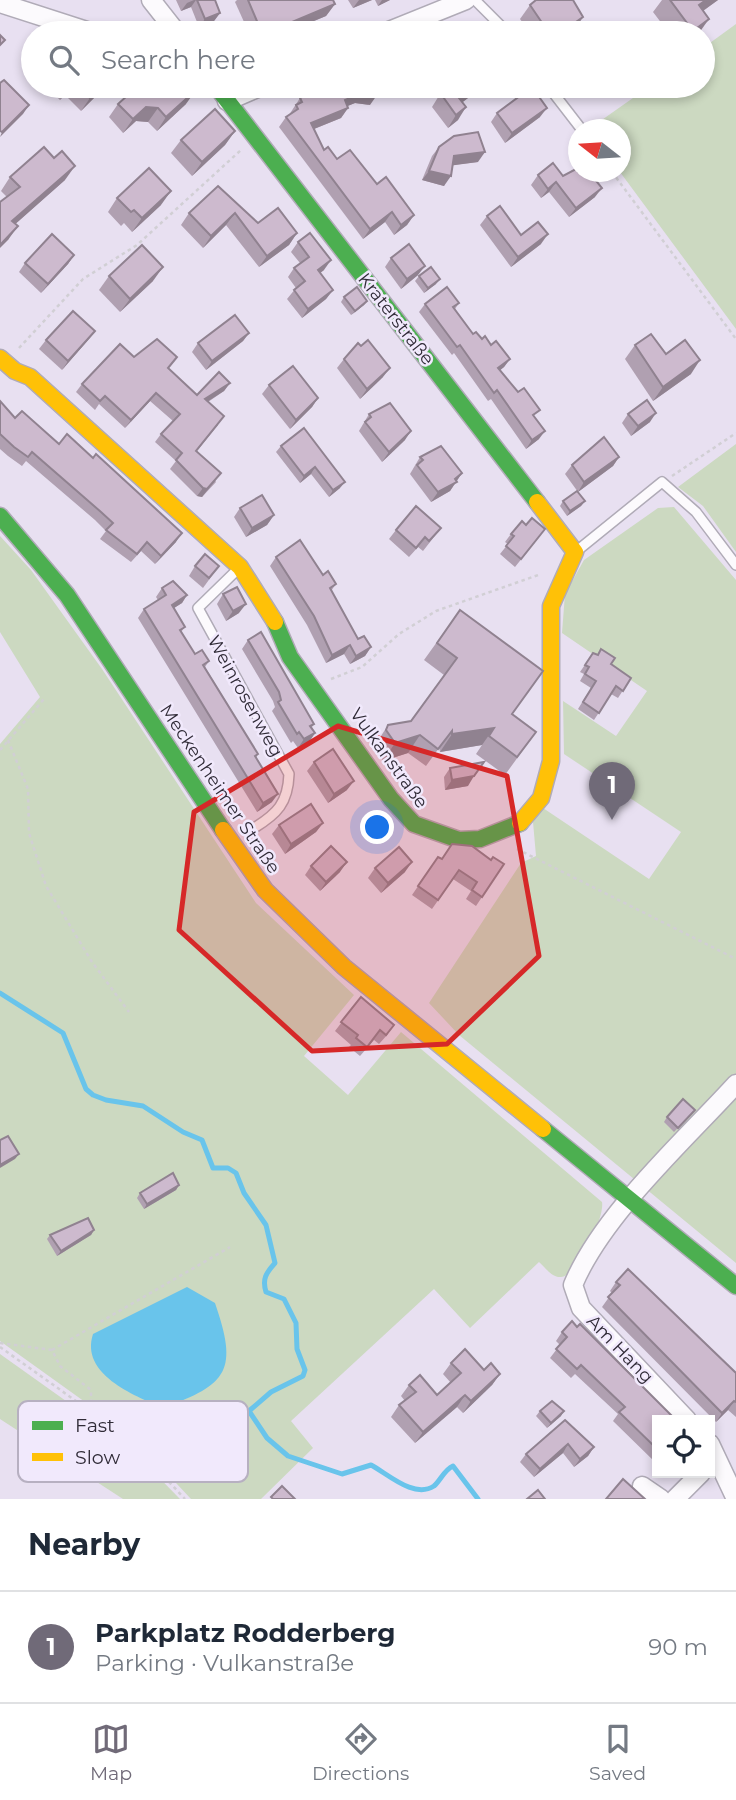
<!DOCTYPE html>
<meta charset="utf-8">
<style>
:root{--surface:#fff;--page:#f6f6f7;--text:#1f2937;--muted:#747a83;--line:#e0e1e3;--accent:#706a78}
body{margin:0;font-family:Montserrat,sans-serif;background:var(--page);color:var(--text)}
.controls{position:absolute;right:21px;bottom:21px;display:grid;overflow:hidden;border-radius:0px;box-shadow:0 4px 10px #0003}
.controls button{width:63px;height:63px;display:grid;place-items:center;padding:0;border:0;border-bottom:2px solid var(--line);background:var(--surface);color:var(--text);font:35px sans-serif}
.compass{position:absolute;left:568px;top:119px;width:63px;height:63px;border-radius:50%;background:var(--surface);box-shadow:0 4px 10px #0003;rotate:287deg}
.you{position:absolute;left:378px;top:828px;width:24px;height:24px;margin:-18px;border:5px solid #fff;border-radius:50%;background:#1a73e8;box-shadow:0 0 0 10px #1a73e833}
.badge{display:grid;place-items:center;width:46px;height:46px;border-radius:50%;background:var(--accent);color:#fff;font-size:23px;font-weight:700}
.pin{position:absolute;translate:-50% -58px;filter:drop-shadow(0 2px 4px #0008)}
.pin::after{content:'';position:absolute;top:37px;width:24px;height:21px;background:inherit;clip-path:polygon(0 0,100% 0,50% 100%)}
.list{margin:0;padding:0;list-style:none}
h2{display:flex;justify-content:space-between;align-items:center;height:91px;margin:0;padding:0 28px;font-size:30px}
h2 small{font-size:23px;font-weight:400;color:var(--muted)}
.list li{display:grid;grid-template-columns:46px 1fr auto;gap:21px;align-items:center;box-sizing:border-box;height:112px;padding:0 28px;border-top:2px solid var(--line)}
.list b{display:block;font-size:26px;white-space:nowrap}
.list p{margin:0;font-size:23px;white-space:nowrap;color:var(--muted)}
.list em{font-size:23px;font-style:normal;color:var(--muted)}
.icon{flex:none;width:38px;height:38px;fill:none;stroke:currentColor;stroke-width:2;stroke-linecap:round;stroke-linejoin:round}
.map{position:relative;flex:none;width:736px;height:1499px;overflow:hidden}
.search{position:absolute;background:var(--surface);box-shadow:0 4px 10px #0003;left:21px;right:21px;top:21px;height:77px;display:flex;align-items:center;gap:18px;box-sizing:border-box;padding:0 24px;border-radius:38px;color:var(--muted);font-size:26px}
.sheet{height:203px;background:var(--surface)}
nav{display:flex;justify-content:space-around;align-items:center;box-sizing:border-box;height:98px;border-top:2px solid var(--line);background:var(--surface);font-size:19px;color:var(--muted)}
nav a{display:grid;justify-items:center;gap:4px}
nav .on{color:var(--accent)}
.map>svg:first-child{display:block}
</style>
<div class="map">
<svg width="736" height="1499" viewBox="0 0 736 1499">
<rect width="100%" height="100%" fill="#e8e0f1"/>
<!-- green -->
<g fill="#ccd9c1">
<polygon points="736,24 736,329 620,172 620,130 589,129 650,86 703,86 703,48"/>
<polygon points="736,444 736,552 703,506 678,487"/>
<polygon points="674,507 736,580 736,1263 459,1035 429,1003 521,863 536,856 533,822 543,808 649,879 681,832 564,754 563,701 616,736 647,691 562,633 565,594 584,560 658,508"/>
<path d="M0,536L31,570L102,669L256,903L354,995L304,1056L348,1095L401,1032L602,1202C605,1217 578,1276 561,1277C552,1278 545,1267 539,1262L470,1328L434,1289L291,1421L313,1448L261,1499H191L131,1435L0,1341V744L40,697L0,632Z"/>
<polygon points="0,1354 125,1443 180,1499 123,1499 0,1419"/>
</g>
<!-- water -->
<path fill="#69c4eb" d="M187,1287L215,1303C238,1370 229,1384 163,1408C133,1395 80,1374 93,1334Z"/>
<g fill="none" stroke-linecap="round" stroke-linejoin="round">
<!-- stream -->
<path stroke="#69c4eb" stroke-width="5" d="M0,993L63,1033L86,1089L93,1095L106,1100L143,1106L183,1132L202,1140L213,1168H228L236,1173L244,1193L266,1225L275,1263C266,1273 262,1279 266,1292L284,1299L296,1323L297,1349L305,1370L303,1376L271,1392L249,1411L267,1438L288,1456L342,1474L371,1465C388,1474 414,1499 434,1486C441,1480 444,1470 453,1466L478,1499"/>
<defs>
<g id="lane">
<polyline points="475,0 508,33"/>
<polyline points="548,86 582,130"/>
<polyline points="578,550 662,482 696,512 736,565"/>
<path d="M239,568L198,608L289,774C288,803 277,814 254,828"/>
</g>
<g id="street">
<polyline points="151,0 177,33"/>
<polyline points="0,3 93,33"/>
<polyline points="384,33 466,0"/>
<polyline points="227,101 262,86"/>
<path d="M687,1420L581,1308L573,1285C602,1215 684,1141 736,1084"/>
<polyline points="710,1444 736,1499"/>
<polyline points="642,1486 661,1499"/>
<polyline points="675,1499 701,1473"/>
</g>
<g id="fast">
<polyline points="216,86 537,502"/>
<polyline points="0,516 67,595 223,830"/>
<polyline points="275,622 290,657 391,799 414,824 459,840 480,839 520,823"/>
<polyline points="543,1129 736,1286"/>
</g>
<g id="slow">
<polyline points="0,358 15,371 30,377 240,567 275,622"/>
<polyline points="520,823 541,798 551,761 551,606 575,552 537,502"/>
<polyline points="223,830 265,890 344,967 543,1129"/>
</g>
</defs>
<!-- lane casing -->
<use href="#lane" stroke="#b0abb7" stroke-width="12"/>
<!-- street casing -->
<use href="#street" stroke="#b0abb7" stroke-width="21"/>
<!-- fast casing -->
<use href="#fast" stroke="#b0abb7" stroke-width="19"/>
<!-- slow casing -->
<use href="#slow" stroke="#b0abb7" stroke-width="19"/>
<!-- path -->
<g stroke="#d1cfd4" stroke-width="2.5" stroke-dasharray="3.5 3.5" stroke-linecap="butt">
<polyline points="612,172 736,339"/>
<polyline points="19,348 83,279 137,245 241,150"/>
<polyline points="672,476 736,433"/>
<polyline points="331,679 362,667 399,634 436,611 541,574"/>
<polyline points="8,740 28,789 29,833 46,886 92,962 129,1012"/>
<polyline points="0,750 44,699"/>
<polyline points="517,849 736,959"/>
<polyline points="0,1343 52,1350 60,1366 91,1390 91,1411"/>
<polyline points="0,1347 128,1438 185,1499"/>
<polyline points="52,1350 230,1247"/>
</g>
<!-- lane -->
<use href="#lane" stroke="#fcfafd" stroke-width="9"/>
<!-- street -->
<use href="#street" stroke="#fcfafd" stroke-width="18"/>
<!-- fast -->
<use href="#fast" stroke="#4caf50" stroke-width="16"/>
<!-- slow -->
<use href="#slow" stroke="#ffc107" stroke-width="16"/>
</g>
<!-- wall -->
<g fill="#b0a0b1">
<polygon points="176,0 215,0 220,13 214,21 199,27 191,7 181,11"/>
<polygon points="237,0 333,0 335,4 326,16 285,33 249,33 235,2"/>
<polygon points="348,0 372,0 353,8"/>
<polygon points="375,0 390,0 378,6"/>
<polygon points="662,0 718,0 703,11 699,33 669,33 653,12"/>
<polygon points="530,5 574,31 570,33 530,33 520,19"/>
<polygon points="53,86 106,86 81,111 65,95 60,100 50,90"/>
<polygon points="324,86 370,105 355,103 347,106 348,108 341,118 314,129 324,150 377,184 414,215 407,225 394,235 385,222 363,239 279,127 286,117 289,115 300,98"/>
<polygon points="445,86 484,86 462,102 458,120 448,128 432,107"/>
<polygon points="118,104 186,104 157,131 148,122 136,121 123,133 109,117"/>
<polygon points="497,113 540,117 505,143 491,122"/>
<polygon points="235,131 225,145 192,176 171,153 181,140"/>
<polygon points="439,147 478,162 453,165 444,186 422,180 432,156"/>
<polygon points="538,175 563,176 595,197 569,217 549,192 541,198 531,185"/>
<polygon points="10,177 65,180 15,224 8,240 7,197 1,191"/>
<polygon points="218,186 258,223 297,233 289,245 259,267 226,225 203,248 181,225 189,213"/>
<polygon points="117,198 161,205 132,232 124,223 121,226 108,212"/>
<polygon points="487,216 521,235 541,244 511,267 480,225"/>
<polygon points="298,242 324,270 320,273 333,290 326,299 302,318 287,299 296,288 288,277 294,268 300,263 291,252"/>
<polygon points="74,255 68,264 41,293 19,272 25,263"/>
<polygon points="391,258 418,275 401,289 385,267"/>
<polygon points="109,276 153,281 120,312 99,290"/>
<polygon points="419,276 436,284 424,293 415,281"/>
<polygon points="344,297 367,301 364,305 351,315 341,302"/>
<polygon points="459,303 455,309 473,334 491,345 510,359 504,367 500,370 535,417 539,439 526,449 491,399 488,401 454,353 452,355 419,312 425,304"/>
<polygon points="95,331 88,340 62,370 39,349 46,340"/>
<polygon points="249,333 243,341 206,370 192,352 198,343"/>
<polygon points="635,345 666,354 691,374 653,401 625,359"/>
<polygon points="134,357 168,369 197,395 230,383 224,391 208,402 218,425 197,451 216,482 202,497 197,496 170,469 176,461 155,442 161,434 173,421 150,401 125,428 99,404 95,410 76,392 82,384"/>
<polygon points="344,359 383,377 360,399 337,368"/>
<polygon points="269,385 318,398 312,407 290,429 262,394"/>
<polygon points="0,401 15,418 59,444 176,542 155,564 141,551 131,562 100,539 106,531 95,520 26,461 22,466 8,456 0,449"/>
<polygon points="369,414 405,440 382,462 359,431"/>
<polygon points="628,414 650,422 631,436 622,423"/>
<polygon points="304,428 340,488 329,497 311,474 300,483 276,452 281,446"/>
<polygon points="420,457 462,473 450,491 431,502 410,474"/>
<polygon points="619,457 613,466 578,492 565,474 572,465"/>
<polygon points="563,501 585,501 581,506 567,516 560,506"/>
<polygon points="240,508 274,515 267,525 246,537 234,517"/>
<polygon points="441,528 423,551 418,547 409,557 389,539 396,530"/>
<polygon points="511,534 539,537 515,567 500,554 508,544 505,542"/>
<polygon points="276,557 323,575 336,584 331,591 358,639 371,647 365,656 350,664 344,654 326,663 307,625 270,566"/>
<polygon points="195,566 219,566 203,588 189,576"/>
<polygon points="162,588 187,595 182,603 174,608 185,627 181,632 195,654 209,661 205,667 258,754 256,758 272,802 257,812 138,618 144,609 158,600 156,597"/>
<polygon points="223,594 239,613 226,621 217,604"/>
<polygon points="460,610 512,715 536,732 505,775 476,754 482,745 440,752 439,748 426,766 408,753 383,761 374,747 388,725 411,721 444,675 424,660"/>
<polygon points="248,640 314,724 312,727 315,733 309,742 298,748 293,741 291,743 272,711 275,707 273,701 242,649"/>
<polygon points="593,653 631,678 618,698 611,694 594,720 578,709 591,688 580,681 584,674 580,672"/>
<polygon points="314,762 347,790 328,803 307,771"/>
<polygon points="450,768 468,786 445,790 444,777"/>
<polygon points="323,823 316,832 285,854 272,834 279,825"/>
<polygon points="438,857 441,859 491,860 504,864 476,906 466,899 471,891 453,879 432,909 412,895"/>
<polygon points="311,866 340,872 320,891 305,875"/>
<polygon points="375,868 405,872 381,893 368,878"/>
<polygon points="361,997 388,1034 379,1044 374,1040 360,1056 349,1047 351,1045 335,1031"/>
<polygon points="695,1110 674,1132 664,1122 667,1117"/>
<polygon points="179,1185 176,1190 144,1209 137,1198 140,1193"/>
<polygon points="94,1230 91,1235 57,1256 47,1239 50,1235"/>
<polygon points="616,1282 736,1373 736,1417 728,1410 716,1422 602,1307 612,1293 610,1291"/>
<polygon points="562,1332 657,1420 657,1464 613,1421 618,1414 575,1374 571,1378 550,1358 560,1345 556,1341"/>
<polygon points="451,1363 500,1374 492,1385 463,1413 457,1407 415,1443 391,1417 399,1405 405,1401 401,1396 409,1385 437,1395 451,1383 443,1374"/>
<polygon points="540,1411 561,1416 547,1428 536,1416"/>
<polygon points="565,1420 594,1447 588,1456 574,1467 563,1453 534,1477 520,1462 526,1454"/>
</g>
<!-- shaded-wall -->
<g fill="#908290">
<polygon points="194,0 196,0 191,7 181,11 187,3"/>
<polygon points="359,0 372,0 353,8"/>
<polygon points="382,0 390,0 378,6"/>
<polygon points="706,0 718,0 686,23 699,5"/>
<polygon points="335,4 326,16 285,33 266,33"/>
<polygon points="220,13 214,21 199,27 205,19"/>
<polygon points="583,17 574,31 570,33 563,33 566,29"/>
<polygon points="709,19 699,33 692,33 693,31"/>
<polygon points="70,86 71,86 60,100 68,87"/>
<polygon points="102,86 106,86 81,111 90,98"/>
<polygon points="476,86 484,86 451,111 459,98"/>
<polygon points="196,90 186,104 157,131 166,117"/>
<polygon points="362,93 377,95 370,105 355,103 338,110 345,100"/>
<polygon points="29,105 23,114 0,137 2,132"/>
<polygon points="146,107 158,108 148,122 136,121 123,133 133,119"/>
<polygon points="466,107 458,120 448,128 456,115"/>
<polygon points="348,108 341,118 304,133 311,123"/>
<polygon points="547,108 540,117 505,143 512,133"/>
<polygon points="235,131 225,145 192,176 202,162"/>
<polygon points="485,152 478,162 448,166 454,156"/>
<polygon points="75,166 65,180 3,235 12,221"/>
<polygon points="429,171 451,176 444,186 422,180"/>
<polygon points="556,182 549,192 541,198 548,189"/>
<polygon points="602,188 595,197 569,217 576,208"/>
<polygon points="171,191 161,205 132,232 142,218"/>
<polygon points="392,212 385,222 363,239 370,229"/>
<polygon points="235,213 226,225 203,248 211,236"/>
<polygon points="414,215 407,225 394,235 401,225"/>
<polygon points="18,226 8,240 0,248 0,245"/>
<polygon points="297,233 289,245 259,267 267,256"/>
<polygon points="548,234 541,244 511,267 518,257"/>
<polygon points="74,255 68,264 41,293 48,284"/>
<polygon points="331,260 324,270 311,280 318,270"/>
<polygon points="425,266 418,275 401,289 407,279"/>
<polygon points="163,267 153,281 120,312 130,299"/>
<polygon points="440,279 436,284 424,293 428,288"/>
<polygon points="333,290 326,299 302,318 308,309"/>
<polygon points="367,301 364,305 351,315 355,311"/>
<polygon points="95,331 88,340 62,370 68,361"/>
<polygon points="249,333 243,341 206,370 212,361"/>
<polygon points="510,359 504,367 493,376 498,368"/>
<polygon points="700,360 691,374 653,401 663,387"/>
<polygon points="390,368 383,377 360,399 367,389"/>
<polygon points="230,383 224,391 199,407 205,399"/>
<polygon points="156,393 150,401 125,428 131,420"/>
<polygon points="318,398 312,407 290,429 296,420"/>
<polygon points="656,413 650,422 631,436 638,426"/>
<polygon points="411,431 405,440 382,462 389,452"/>
<polygon points="545,431 539,439 526,449 532,440"/>
<polygon points="619,457 613,466 578,492 584,482"/>
<polygon points="315,467 311,474 300,483 304,476"/>
<polygon points="221,473 202,497 197,496 203,488"/>
<polygon points="462,473 450,491 431,502 438,492"/>
<polygon points="345,482 340,488 329,497 333,490"/>
<polygon points="585,501 581,506 567,516 570,511"/>
<polygon points="274,515 267,525 246,537 252,528"/>
<polygon points="182,533 176,542 155,564 161,556"/>
<polygon points="187,595 182,603 166,613 172,605"/>
<polygon points="246,604 239,613 226,621 233,611"/>
<polygon points="350,645 344,654 326,663 332,655"/>
<polygon points="371,647 365,656 350,664 356,656"/>
<polygon points="494,728 482,745 440,752 452,734"/>
<polygon points="315,733 309,742 298,748 304,739"/>
<polygon points="420,735 408,753 383,761 395,743"/>
<polygon points="474,776 468,786 445,790 452,780"/>
<polygon points="354,781 347,790 328,803 334,794"/>
<polygon points="278,794 272,802 257,812 263,803"/>
<polygon points="323,823 316,832 285,854 291,844"/>
<polygon points="347,862 340,872 320,891 326,882"/>
<polygon points="412,862 405,872 381,893 388,883"/>
<polygon points="19,1154 15,1159 0,1168 0,1165"/>
<polygon points="179,1185 176,1190 144,1209 147,1204"/>
<polygon points="94,1230 91,1235 57,1256 61,1251"/>
<polygon points="500,1374 492,1385 463,1413 471,1401"/>
<polygon points="465,1395 457,1407 415,1443 423,1432"/>
<polygon points="734,1401 728,1410 716,1422 722,1413"/>
<polygon points="564,1411 561,1416 547,1428 551,1423"/>
<polygon points="568,1444 563,1453 534,1477 540,1469"/>
<polygon points="594,1447 588,1456 574,1467 580,1459"/>
</g>
<!-- building -->
<g fill="#cdbace" stroke="#908290" stroke-width="2">
<polygon points="197,0 215,0 220,13 205,19"/>
<polygon points="248,0 333,0 335,4 266,33 258,33 259,26"/>
<polygon points="536,0 573,0 583,17 566,29 569,33 549,33 530,5"/>
<polygon points="670,0 706,0 699,5 709,19 693,31"/>
<polygon points="0,35 5,40 0,45"/>
<polygon points="4,80 29,105 2,132 0,131 0,83"/>
<polygon points="78,86 102,86 90,98"/>
<polygon points="138,86 191,86 196,90 166,117 158,108 146,107 133,119 118,104"/>
<polygon points="324,86 378,86 377,95 362,93 345,100 348,108 311,123 324,150 328,147 337,159 350,150 377,184 386,177 414,215 401,225 392,212 370,229 286,117 298,109 296,105 302,102 300,98"/>
<polygon points="450,86 476,86 459,98 466,107 456,115 441,94 451,87"/>
<polygon points="532,87 547,108 512,133 497,113"/>
<polygon points="215,109 235,131 202,162 181,140"/>
<polygon points="478,132 485,152 454,156 451,176 429,171 439,147 454,136"/>
<polygon points="44,147 54,158 62,151 75,166 12,221 18,226 0,245 0,202 20,187 10,177"/>
<polygon points="553,163 563,176 578,168 578,172 589,172 602,188 576,208 556,182 548,189 538,175"/>
<polygon points="149,168 171,191 142,218 134,210 131,212 117,198"/>
<polygon points="218,186 258,223 278,208 297,233 267,256 235,213 211,236 189,213"/>
<polygon points="500,206 521,235 538,222 548,234 518,257 487,216"/>
<polygon points="310,233 331,260 318,270 333,290 308,309 294,290 305,281 294,268 309,257 298,242"/>
<polygon points="52,234 74,255 48,284 25,263"/>
<polygon points="409,244 425,266 407,279 391,258"/>
<polygon points="142,245 163,267 130,299 109,276"/>
<polygon points="431,267 440,279 428,288 419,276"/>
<polygon points="357,287 367,301 355,311 344,297"/>
<polygon points="447,287 459,303 453,307 473,334 476,332 482,339 485,336 491,345 496,341 510,359 498,368 518,392 524,388 540,410 533,415 545,431 532,440 497,390 494,393 460,345 457,347 425,304"/>
<polygon points="73,311 95,331 68,361 46,340"/>
<polygon points="235,315 249,333 212,361 198,343"/>
<polygon points="651,334 666,354 685,340 700,360 663,387 635,345"/>
<polygon points="157,339 177,357 168,368 197,395 219,372 230,383 205,399 224,416 196,451 221,473 207,489 203,488 176,460 182,453 161,434 180,414 156,393 131,420 105,396 100,401 82,384 120,344 134,357"/>
<polygon points="368,340 390,368 367,389 344,359 358,343 361,346"/>
<polygon points="293,366 318,398 296,420 269,385"/>
<polygon points="647,400 656,413 638,426 628,414"/>
<polygon points="0,401 15,418 22,411 59,444 67,434 93,458 96,454 182,533 161,556 147,542 137,554 106,530 113,523 101,512 32,452 28,457 14,447 0,434"/>
<polygon points="390,403 411,431 389,452 365,422 371,417 369,414"/>
<polygon points="304,428 345,482 333,490 315,467 304,476 281,446"/>
<polygon points="604,437 619,457 584,482 572,465"/>
<polygon points="441,446 462,473 455,479 457,482 438,492 417,465 423,460 420,457"/>
<polygon points="577,491 585,501 570,511 563,501"/>
<polygon points="262,495 274,515 252,528 240,508"/>
<polygon points="416,506 441,528 429,541 425,537 416,548 396,530"/>
<polygon points="532,518 545,529 521,559 506,546 514,536 511,534 522,521 526,525"/>
<polygon points="300,540 323,575 328,571 336,584 330,588 358,639 364,636 371,647 356,656 350,645 332,655 314,616 276,557"/>
<polygon points="205,554 219,566 209,578 195,566"/>
<polygon points="173,581 187,595 172,605 185,627 180,630 195,654 202,650 209,661 203,665 258,754 255,756 278,794 263,803 144,609 166,595 162,588"/>
<polygon points="237,587 246,604 233,611 223,594"/>
<polygon points="460,610 543,671 512,714 536,732 517,757 489,736 494,728 452,734 452,731 438,749 420,735 395,743 386,730 388,725 411,721 457,658 437,643"/>
<polygon points="261,632 314,724 310,726 315,733 304,739 299,732 297,734 278,702 281,700 279,692 248,640"/>
<polygon points="601,649 615,658 611,664 631,678 623,691 616,686 599,713 583,702 596,681 585,674 589,667 585,665 593,653 598,655"/>
<polygon points="333,749 354,781 334,794 314,762"/>
<polygon points="484,762 474,776 452,780 450,768"/>
<polygon points="311,804 323,823 291,844 279,825"/>
<polygon points="452,844 472,846 491,860 493,857 504,864 482,897 472,890 477,882 459,870 438,900 418,886 438,857 442,859"/>
<polygon points="331,846 347,862 326,882 311,866"/>
<polygon points="399,847 412,862 388,883 375,868"/>
<polygon points="361,997 394,1025 386,1035 380,1030 367,1047 356,1038 358,1035 341,1022"/>
<polygon points="683,1099 695,1110 678,1128 667,1117"/>
<polygon points="8,1136 19,1154 0,1165 0,1140"/>
<polygon points="173,1173 179,1185 147,1204 140,1193"/>
<polygon points="88,1218 94,1230 61,1251 50,1235"/>
<polygon points="628,1269 736,1373 736,1402 734,1401 722,1413 608,1297 620,1285 616,1282"/>
<polygon points="572,1321 577,1327 580,1324 676,1420 657,1420 657,1449 619,1412 625,1407 581,1365 577,1369 556,1349 567,1337 562,1332"/>
<polygon points="465,1349 484,1370 491,1363 500,1374 471,1401 465,1395 423,1432 399,1405 416,1392 409,1385 420,1375 437,1395 461,1373 451,1363"/>
<polygon points="552,1401 564,1411 551,1423 540,1411"/>
<polygon points="565,1420 594,1447 580,1459 568,1444 540,1469 526,1454"/>
<polygon points="623,1479 645,1499 606,1499"/>
<polygon points="282,1486 295,1499 273,1499 271,1497"/>
<polygon points="538,1490 545,1499 527,1499"/>
</g>
<!-- marked area -->
<path fill="#d62828" fill-opacity="0.2" stroke="#d62828" stroke-width="5" stroke-linejoin="round" d="M338,726L507,776L539,956L447,1044L312,1051L179,930L194,812Z"/>
<g text-anchor="middle" stroke-width="5" stroke-linejoin="round" paint-order="stroke">
<!-- street labels -->
<g font-size="18" fill="#302b37" stroke="#f1e9fc">
<text transform="translate(396 319) rotate(52)" y="6">Kraterstraße</text>
<text transform="translate(245 696) rotate(61)" y="6">Weinrosenweg</text>
<text transform="translate(389 758) rotate(54)" y="6">Vulkanstraße</text>
<text transform="translate(220 789) rotate(56)" y="6">Meckenheimer Straße</text>
<text transform="translate(620 1349) rotate(46)" y="6">Am Hang</text>
</g>
</g>
<!-- legend -->
<rect x="18" y="1401" width="230" height="81" rx="10" fill="#f1e9fc" stroke="#b7b0c1" stroke-width="2"/>
<rect x="32" y="1421" width="31" height="9" fill="#4caf50"/>
<rect x="32" y="1453" width="31" height="8" fill="#ffc107"/>
<g font-size="19" fill="#302b37">
<text x="75" y="1432">Fast</text>
<text x="75" y="1464">Slow</text>
</g>
</svg>
<div class="controls">
<button><svg class="icon" aria-label="locate" viewBox="0 0 24 24"><circle cx="12" cy="12" r="6"/><path d="M12 2v4M12 18v4M2 12h4M18 12h4"/></svg></button>
</div>
<svg class="compass" viewBox="-18 -18 36 36"><path d="M0-13l5 13h-10z" fill="#e53935"/><path d="M0 13l5-13h-10z" fill="#747a83"/></svg>
<div class="you"></div>
<div class="pin badge" style="left:612px;top:820px">1</div>
<div class="search"><svg class="icon" aria-label="search" viewBox="0 0 24 24"><circle cx="10" cy="10" r="6"/><path d="M15 15l6 6"/></svg>Search here</div>
</div>
<section class="sheet">
<h2>Nearby<small></small></h2>
<ul class="list">
<li><span class="badge">1</span><div><b>Parkplatz Rodderberg</b><p>Parking · Vulkanstraße</p></div><em>90 m</em></li>
</ul>
</section>
<nav>
<a class="on"><svg class="icon" aria-label="map" viewBox="0 0 24 24"><path d="M3 6l6-2 6 2 6-2v14l-6 2-6-2-6 2zM9 4v14M15 6v14"/></svg>Map</a>
<a><svg class="icon" aria-label="directions" viewBox="0 0 24 24"><path d="M12 3l9 9-9 9-9-9zM9 14v-3h6M13 9l2 2-2 2"/></svg>Directions</a>
<a><svg class="icon" aria-label="saved" viewBox="0 0 24 24"><path d="M7 4h10v16l-5-4-5 4z"/></svg>Saved</a>
</nav>
